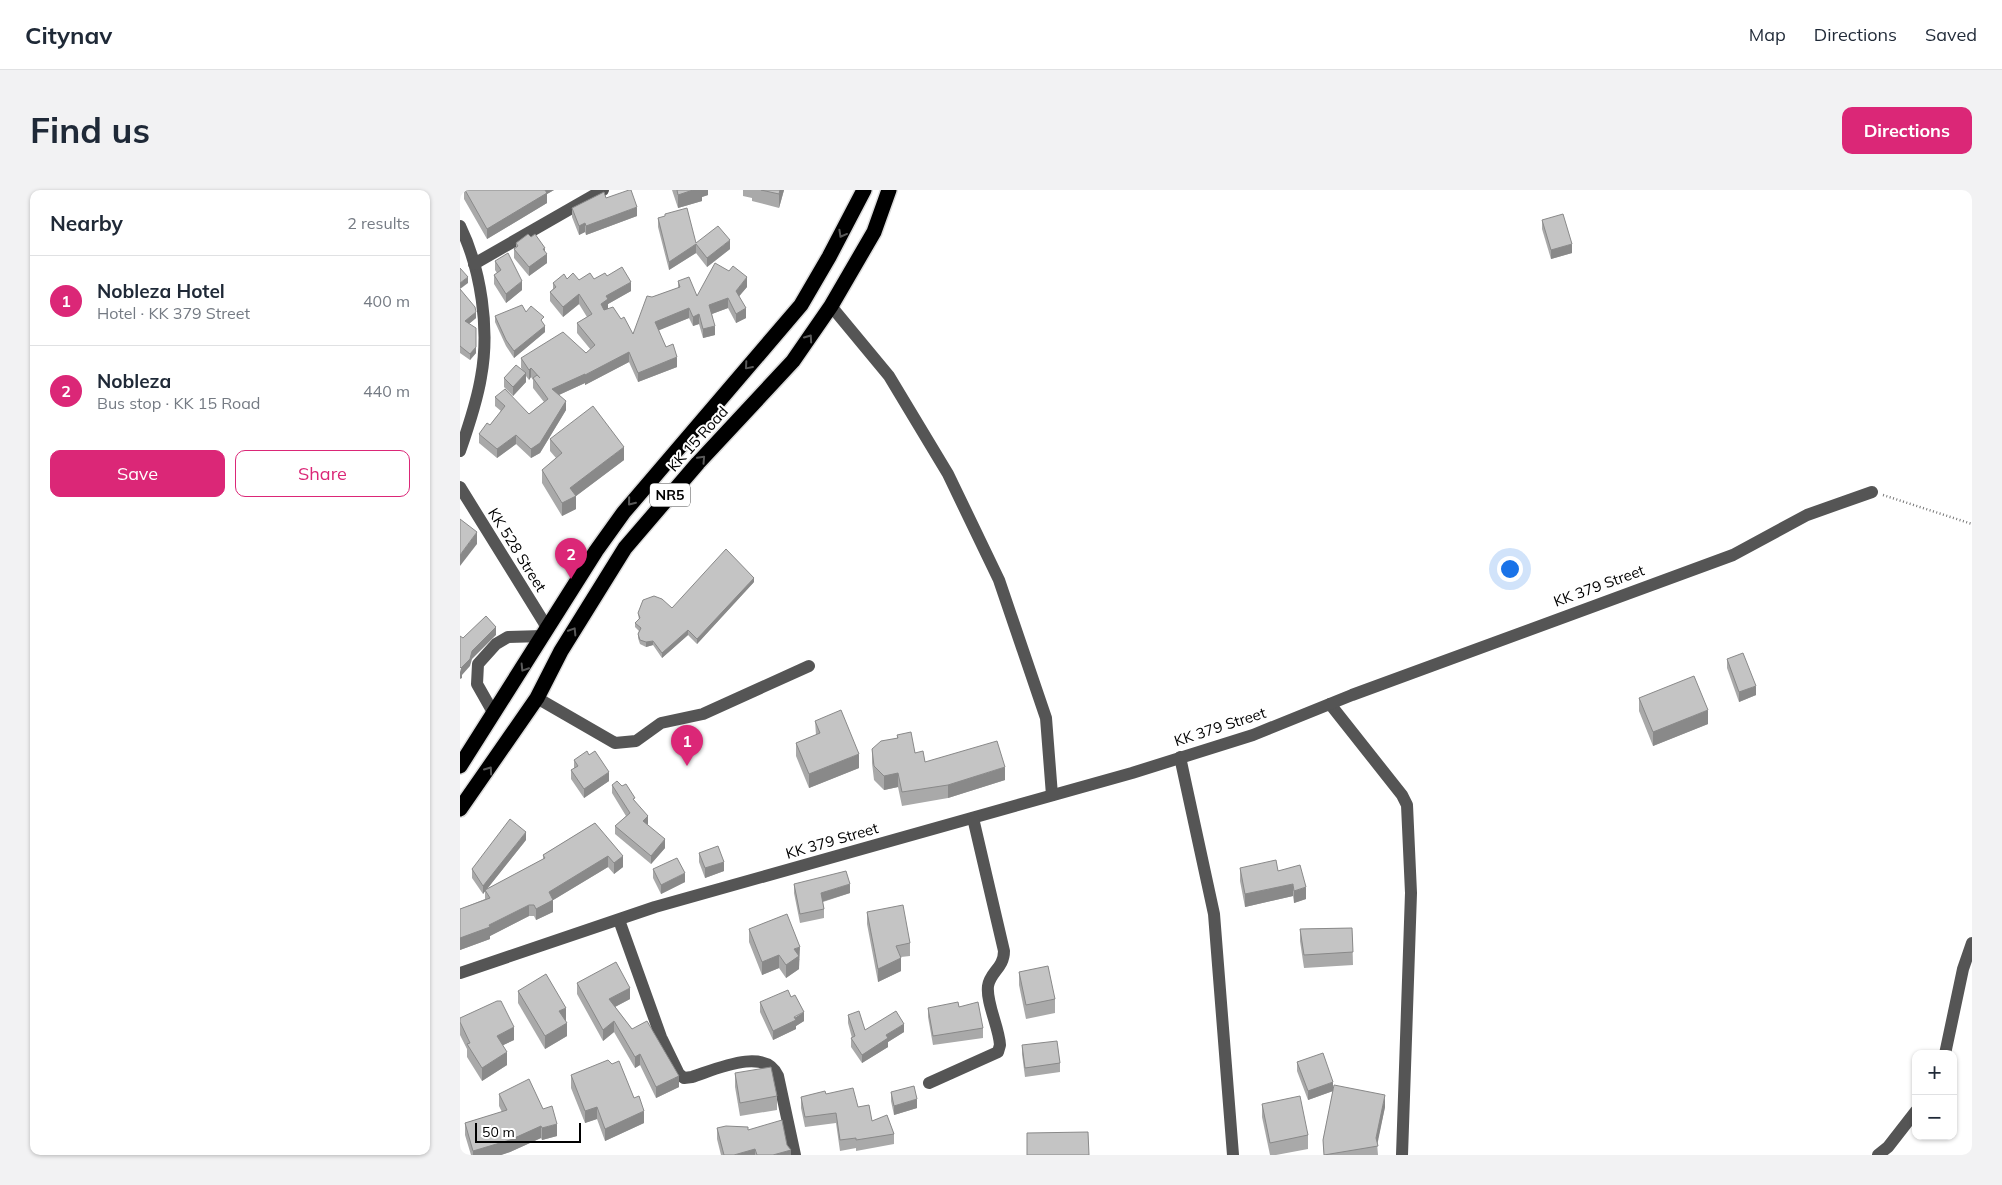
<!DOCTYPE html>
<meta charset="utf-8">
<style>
:root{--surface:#fff;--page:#f2f2f3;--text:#1f2937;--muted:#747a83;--line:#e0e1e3;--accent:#db2777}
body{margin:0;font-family:Mulish,sans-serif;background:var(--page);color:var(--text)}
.controls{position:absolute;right:15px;bottom:15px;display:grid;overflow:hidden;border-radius:10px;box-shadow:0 1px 4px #0004}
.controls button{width:45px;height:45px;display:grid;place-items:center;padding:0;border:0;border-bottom:1px solid var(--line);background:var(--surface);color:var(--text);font:25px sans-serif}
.scale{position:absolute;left:15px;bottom:12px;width:106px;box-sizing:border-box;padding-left:5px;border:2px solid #000;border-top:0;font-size:14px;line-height:18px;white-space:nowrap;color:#000;-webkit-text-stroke:4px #fff;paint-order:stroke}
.you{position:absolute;left:1049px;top:378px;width:18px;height:18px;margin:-12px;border:4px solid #fff;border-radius:50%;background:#1a73e8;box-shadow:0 0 0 8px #1a73e833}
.badge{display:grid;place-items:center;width:32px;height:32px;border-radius:50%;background:var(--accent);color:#fff;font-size:16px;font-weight:700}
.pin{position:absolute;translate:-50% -41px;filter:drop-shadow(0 1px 2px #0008)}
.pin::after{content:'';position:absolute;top:26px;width:18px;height:15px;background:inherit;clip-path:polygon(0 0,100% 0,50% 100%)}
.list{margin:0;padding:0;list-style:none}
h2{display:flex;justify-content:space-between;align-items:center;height:65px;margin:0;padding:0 20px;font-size:21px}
h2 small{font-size:16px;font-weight:400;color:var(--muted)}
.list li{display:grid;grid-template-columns:32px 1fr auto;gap:15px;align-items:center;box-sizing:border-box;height:90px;padding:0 20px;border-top:1px solid var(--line)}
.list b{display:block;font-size:19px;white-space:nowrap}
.list p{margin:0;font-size:16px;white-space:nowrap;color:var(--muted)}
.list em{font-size:16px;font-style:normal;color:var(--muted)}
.actions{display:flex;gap:10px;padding:15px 20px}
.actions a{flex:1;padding:11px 0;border:1px solid var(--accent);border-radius:10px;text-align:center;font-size:18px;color:var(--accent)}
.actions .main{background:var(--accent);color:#fff}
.map{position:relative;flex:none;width:1512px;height:965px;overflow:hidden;border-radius:10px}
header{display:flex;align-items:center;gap:30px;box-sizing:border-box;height:70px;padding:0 25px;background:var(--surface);border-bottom:1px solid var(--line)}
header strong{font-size:24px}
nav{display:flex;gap:28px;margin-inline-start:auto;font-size:18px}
.intro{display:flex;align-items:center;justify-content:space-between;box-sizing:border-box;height:120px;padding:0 30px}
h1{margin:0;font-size:35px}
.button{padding:12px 22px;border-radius:10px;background:var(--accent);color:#fff;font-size:18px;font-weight:700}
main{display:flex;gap:30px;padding:0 30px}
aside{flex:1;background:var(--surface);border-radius:10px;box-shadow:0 1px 4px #0004}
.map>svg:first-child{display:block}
</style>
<header>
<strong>Citynav</strong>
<nav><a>Map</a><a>Directions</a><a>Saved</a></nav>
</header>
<div class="intro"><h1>Find us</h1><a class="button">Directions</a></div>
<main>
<aside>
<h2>Nearby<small>2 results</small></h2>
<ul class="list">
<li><span class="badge">1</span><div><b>Nobleza Hotel</b><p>Hotel · KK 379 Street</p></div><em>400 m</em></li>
<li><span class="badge">2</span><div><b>Nobleza</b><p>Bus stop · KK 15 Road</p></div><em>440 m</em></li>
</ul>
<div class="actions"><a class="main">Save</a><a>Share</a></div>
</aside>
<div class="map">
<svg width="1512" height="965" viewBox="0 0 1512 965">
<rect width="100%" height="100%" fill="#fff"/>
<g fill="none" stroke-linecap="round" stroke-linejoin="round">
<defs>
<g id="highway">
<polyline points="0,576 136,361 164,322 341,115 369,67 404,0"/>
<polyline points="0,619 77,508 101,461 165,358 238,273 333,171 371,116 414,42 429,0"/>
</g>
</defs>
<!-- highway casing -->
<use href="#highway" stroke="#dbdbdb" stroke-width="18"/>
<!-- path -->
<polyline stroke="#777" stroke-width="2.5" stroke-dasharray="1 2.5" stroke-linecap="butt" points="1423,305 1512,334"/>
<!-- minor -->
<g stroke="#555" stroke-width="12">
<path d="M0,36C21,79 30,139 21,187C17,212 8,238 0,261"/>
<polyline points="14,74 143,0"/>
<polyline points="371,116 429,186 488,284 539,390 586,528 592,605"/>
<polyline points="0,297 88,439"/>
<polyline points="77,508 155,553 176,551 201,533 243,524 349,476"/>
<polyline points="870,514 942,605 947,615 951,703 942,965"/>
<polyline points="34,524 17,494 18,474 36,454 48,447 83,446"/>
<polyline points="720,567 754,724 773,965"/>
<path d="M159,730L201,847L219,884L224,888L232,887C254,880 305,856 318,886L335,965"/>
<polyline points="0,783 195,717 672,583 793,545 892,505 1273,365 1347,325 1412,302"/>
<polyline points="1485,864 1503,779 1512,753"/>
<path d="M469,893L538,862L540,855C539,837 526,813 528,796C530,782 544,778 544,761L513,628"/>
<polyline points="1418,965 1428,957 1456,921"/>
</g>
<!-- highway -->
<use href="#highway" stroke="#000" stroke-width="15"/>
</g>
<!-- wall -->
<g fill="#a9a9a9">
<polygon points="4,0 94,0 87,4 87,13 27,49 4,9"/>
<polygon points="212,0 248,0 248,5 242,7 242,11 218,18"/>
<polygon points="283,0 324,0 319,18 292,11 292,8 283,6"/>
<polygon points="146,8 177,26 126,45 125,42 119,45 112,27 112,18"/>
<polygon points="205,24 236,53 270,59 247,77 236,63 209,80 198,37 198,28 205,27"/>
<polygon points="1082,30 1112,63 1091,69 1082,39"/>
<polygon points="71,47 85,62 87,73 69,86 54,68 54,59 56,57 56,53"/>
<polygon points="35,71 62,100 46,113 34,94 34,85 37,83 35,80"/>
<polygon points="147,86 171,101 148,114 148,119 161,129 173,144 192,107 218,98 218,91 237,106 287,97 279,106 286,128 276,133 268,118 252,124 255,145 243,148 239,134 233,136 229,128 198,140 206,157 217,177 178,192 169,172 125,195 125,193 99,205 106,220 80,263 71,268 56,254 37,268 19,253 19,244 30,235 41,221 35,216 35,207 69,224 84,212 73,198 73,190 71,187 69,190 66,186 66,192 53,206 44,197 44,188 63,181 61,178 61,168 126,163 131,160 117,143 117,133 127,127 119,114 103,127 90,111 90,102 93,99 93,93 107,89 119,90 134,89"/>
<polygon points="0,99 16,128 9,134 16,163 10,170 0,163"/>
<polygon points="66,122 84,134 85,142 54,168 46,156 35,132 35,126"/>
<polygon points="90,249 164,270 116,306 116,319 102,326 82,293 82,280 96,268 90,261"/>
<polygon points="294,392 237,454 228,445 202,468 193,455 186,457 180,454 178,448 178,444 179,441 175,437 175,433 179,430 178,423 212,418"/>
<polygon points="1267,469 1296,505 1279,512 1267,478"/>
<polygon points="1179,508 1248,534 1193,556 1179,521"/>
<polygon points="355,531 399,578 349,598 336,566 336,553 356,545"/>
<polygon points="437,545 465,572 545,590 488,608 442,616 438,597 424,600 414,590 412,573 412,559 437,548"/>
<polygon points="114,570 149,591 124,608 111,589 111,580 114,579"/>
<polygon points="152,595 175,611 188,634 188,635 205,658 191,674 155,644 155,636 166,626 152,603"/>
<polygon points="135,633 163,677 154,684 148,677 93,710 93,722 76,730 74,726 69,726 30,746 30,749 0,760 0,719 25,709 25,701 23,704 12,688 12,679 66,650 27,699 83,669 83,665"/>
<polygon points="239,663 264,681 245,688 239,672"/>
<polygon points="780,678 818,681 846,709 834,713 833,706 785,717 780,691"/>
<polygon points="193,679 225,692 201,704 193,688"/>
<polygon points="334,694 390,703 363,712 364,719 364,728 340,733 334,703"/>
<polygon points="407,722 450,753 450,766 441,767 441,781 418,792 407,734"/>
<polygon points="892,738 893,775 844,778 840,751 840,739"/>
<polygon points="289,739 340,770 339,770 339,779 326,788 319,778 302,785 289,752"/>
<polygon points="559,782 595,809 595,823 566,829 559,795"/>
<polygon points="117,793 170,809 155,817 172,839 219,897 196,908 180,875 175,878 154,842 143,851 117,804"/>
<polygon points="58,801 106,830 107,846 85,859 58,813"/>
<polygon points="300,812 344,831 336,836 336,839 313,850 300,822"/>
<polygon points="499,817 523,838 523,848 473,855 468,827 468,818"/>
<polygon points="388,825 405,840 444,842 428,852 428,857 402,873 391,857 391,848 392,848 388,833"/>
<polygon points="0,828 54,850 43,855 47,875 22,891 7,867 7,859 0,845"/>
<polygon points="562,855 600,873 600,882 565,887 562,864"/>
<polygon points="837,872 873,900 925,917 917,953 918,965 864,965 863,950 873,901 848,910 837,881"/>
<polygon points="275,883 317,906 317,920 280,926 275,897"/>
<polygon points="111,885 174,908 184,933 145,951 137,929 125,933 111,898"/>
<polygon points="431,902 457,918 434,925 431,911"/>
<polygon points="39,904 97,946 82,950 81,948 50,962 41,965 11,965 5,945 5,933 42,922 39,916"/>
<polygon points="366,904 398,917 412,931 434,944 434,954 396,961 396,958 380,961 376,933 345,937 341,918 341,907"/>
<polygon points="802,914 848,945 848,959 816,965 810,965 802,927"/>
<polygon points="257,938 288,940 327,955 331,965 261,965 257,949"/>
</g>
<!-- shaded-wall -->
<g fill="#898989">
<polygon points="82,0 94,0 87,4 87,13 27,49 27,39"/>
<polygon points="233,0 248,0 248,5 242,7 242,11 218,18 218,5"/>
<polygon points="320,0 324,0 319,18 319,4"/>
<polygon points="177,17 177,26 126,45 126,36"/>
<polygon points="125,33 125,42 119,45 119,36"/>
<polygon points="270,50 270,59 247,77 247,68"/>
<polygon points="236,54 236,63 209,80 209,72"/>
<polygon points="1112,54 1112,63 1091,69 1091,60"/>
<polygon points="85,58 85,65 87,64 87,73 69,86 69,77"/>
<polygon points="8,87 8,93 0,99 0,93"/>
<polygon points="287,87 287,97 276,110 276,101"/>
<polygon points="62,91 62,100 46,113 46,104"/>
<polygon points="171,92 171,101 148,114 148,119 141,123 141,114 146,106"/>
<polygon points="119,104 119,114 103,127 103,117"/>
<polygon points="268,108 268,118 249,125 249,115"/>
<polygon points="229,118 229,128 195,142 195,132"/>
<polygon points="286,118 286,128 276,133 276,124"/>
<polygon points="16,122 16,128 5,137 5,131"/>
<polygon points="239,124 239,134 233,136 233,127"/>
<polygon points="85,136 85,142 54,168 54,161"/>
<polygon points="255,136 255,145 243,148 243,139"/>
<polygon points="16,145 16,163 10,170 10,164"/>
<polygon points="169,162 169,172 125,195 125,185"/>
<polygon points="217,167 217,177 178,192 178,183"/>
<polygon points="71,178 71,187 69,190 69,180"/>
<polygon points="66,183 66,192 53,206 53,197"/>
<polygon points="125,184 125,193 92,208 92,199"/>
<polygon points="106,211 106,220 80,263 71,268 71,259"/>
<polygon points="56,245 56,254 37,268 37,259"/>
<polygon points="164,257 164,270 116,306 116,319 102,326 102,313 110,298"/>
<polygon points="17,342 17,354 0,376 0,365"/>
<polygon points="294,388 294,392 237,454 237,449"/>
<polygon points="36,437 36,445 12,469 10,476 2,485 2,488 0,489 0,482 1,478 12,461"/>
<polygon points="228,440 228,445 202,468 202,463"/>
<polygon points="193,451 193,455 186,457 186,452"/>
<polygon points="1296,496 1296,505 1279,512 1279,502"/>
<polygon points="1248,520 1248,534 1193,556 1193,542"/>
<polygon points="399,564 399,578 349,598 349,584"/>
<polygon points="545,577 545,590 488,608 488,595"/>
<polygon points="149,582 149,591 124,608 124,599"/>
<polygon points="438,583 438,597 424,600 424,586"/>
<polygon points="188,626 188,634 183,639 183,631"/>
<polygon points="66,642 66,650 23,704 23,696"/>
<polygon points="205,649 205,658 191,674 191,666"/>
<polygon points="148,666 148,677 90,712 93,710 93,722 76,730 76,719 89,702"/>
<polygon points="163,666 163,677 154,684 154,673"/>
<polygon points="264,672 264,681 245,688 245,678"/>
<polygon points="225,683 225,692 201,704 201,695"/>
<polygon points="390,694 390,703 361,712 361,703"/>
<polygon points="833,694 833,706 785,717 785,704"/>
<polygon points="846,697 846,709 834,713 834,701"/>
<polygon points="69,715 69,726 30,746 30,749 0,760 0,748 29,735"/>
<polygon points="340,757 339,779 326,788 326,775 334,759"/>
<polygon points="319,765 319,778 302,785 302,772"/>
<polygon points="441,768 441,781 418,792 418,779"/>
<polygon points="170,798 170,809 149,820 149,809"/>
<polygon points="106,818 106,830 99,834 99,821"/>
<polygon points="344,822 344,831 336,836 336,839 313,850 313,841"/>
<polygon points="154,831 154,842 143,851 143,840"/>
<polygon points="107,833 107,846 85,859 85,846"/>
<polygon points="444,834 444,842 428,852 428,857 402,873 402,865 426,845"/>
<polygon points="54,837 54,850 37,858 37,846"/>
<polygon points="47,862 47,875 22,891 22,878"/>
<polygon points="180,864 180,875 175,878 175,867"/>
<polygon points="219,886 219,897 196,908 196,897"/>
<polygon points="873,892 873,901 848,910 848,901"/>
<polygon points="925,905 925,917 917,956 916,948"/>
<polygon points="457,909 457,918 434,925 434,916"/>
<polygon points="137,917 137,929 125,933 125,921"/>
<polygon points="184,921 184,933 145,951 145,939"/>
<polygon points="97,934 97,946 82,950 82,938"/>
<polygon points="81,936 81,948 50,962 41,965 13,965 13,961"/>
<polygon points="295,959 295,965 274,965"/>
<polygon points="331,960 331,965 313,965"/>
</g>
<!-- building -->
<g fill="#c4c4c4" stroke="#898989">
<polygon points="5,0 85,0 87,3 27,39"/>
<polygon points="169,0 171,0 177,17 126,36 125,33 119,36 112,18 144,2 146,8"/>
<polygon points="217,0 233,0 218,5"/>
<polygon points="301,0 320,0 319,4"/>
<polygon points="227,18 236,53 258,36 270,50 247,68 236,54 209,72 198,28 205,26 205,24"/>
<polygon points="1103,24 1112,54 1091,60 1082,30"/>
<polygon points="68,44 71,47 75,44 85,58 83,59 87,64 69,77 54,59 58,56 56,53"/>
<polygon points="48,63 62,91 46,104 34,85 41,80 35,71"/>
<polygon points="255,73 269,81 273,76 287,87 276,101 286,118 276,124 268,108 249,115 255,136 243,139 239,124 233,127 229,118 195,132 206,157 213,154 217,167 178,183 169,162 125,185 125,184 92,199 106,211 80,253 71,259 56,245 37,259 19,244 27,233 30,235 45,216 35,207 45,199 69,224 88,209 73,188 77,185 80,188 71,178 69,180 61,168 103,142 126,163 135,155 117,133 132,124 119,104 103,117 90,102 96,97 93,93 104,84 107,89 113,83 119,90 130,83 134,89 145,83 147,86 162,77 171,92 146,106 148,109 141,114 144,120 153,117 161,129 164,127 173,144 187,106 192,107 220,97 218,91 229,87 237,106"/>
<polygon points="0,78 8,87 0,93"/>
<polygon points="0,99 15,117 16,122 5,131 16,138 16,157 10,164 0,156"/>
<polygon points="62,115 66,122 71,116 84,127 81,130 85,136 54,161 46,150 35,126"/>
<polygon points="56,175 66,183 53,197 44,188"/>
<polygon points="133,216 164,257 110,298 116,306 102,313 82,280 102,263 90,249"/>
<polygon points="0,329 17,342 0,365"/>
<polygon points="266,359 294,388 237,449 228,440 202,463 193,451 186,452 180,450 178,444 181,438 175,433 180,428 178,423 183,410 194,406 202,409 212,418"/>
<polygon points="26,426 36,437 12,461 10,469 1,478 0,477 0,446 3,448"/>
<polygon points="1283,463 1296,496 1279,502 1267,469"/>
<polygon points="1234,486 1248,520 1193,542 1179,508"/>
<polygon points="381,520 399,564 349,584 336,553 360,543 355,531"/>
<polygon points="451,542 455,563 463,561 465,572 537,551 545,577 488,595 442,602 438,583 424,586 414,576 412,559 421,551 438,548 437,545"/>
<polygon points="127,561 129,565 135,561 149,582 124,599 111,580 118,576 114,570"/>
<polygon points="157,591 162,596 166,594 175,608 173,609 188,626 183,631 205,649 191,666 155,636 170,623 152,595"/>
<polygon points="50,629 66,642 23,696 12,679"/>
<polygon points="135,633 163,666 154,673 148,666 89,702 93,710 76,719 74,715 69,715 29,735 30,737 0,748 0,719 30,708 25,700 85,668 83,665"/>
<polygon points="258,656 264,672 245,678 239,663"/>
<polygon points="217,668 225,683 201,695 193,679"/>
<polygon points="816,670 818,681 840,675 846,697 834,701 833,694 785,704 780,678"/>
<polygon points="386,681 390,694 361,703 364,719 340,724 334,694"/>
<polygon points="443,715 450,753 436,756 441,768 418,779 407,722"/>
<polygon points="327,724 340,757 334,759 339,766 326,775 319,765 302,772 289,739"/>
<polygon points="892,738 893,762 844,765 840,739"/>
<polygon points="156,772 170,798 149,809 172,839 187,831 219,886 196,897 180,864 175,867 154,831 143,840 117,793"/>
<polygon points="588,776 595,809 566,815 559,782"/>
<polygon points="86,784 106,818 99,821 107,833 85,846 58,801"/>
<polygon points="328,800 331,807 335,805 344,822 334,827 336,830 313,841 300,812"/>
<polygon points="37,811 41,811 54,837 37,846 47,862 22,878 7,854 10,853 0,832 0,828"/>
<polygon points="498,812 499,817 518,812 523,838 473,846 468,818"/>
<polygon points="399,821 405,840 436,821 444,834 426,845 428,848 402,865 391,848 395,846 388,825"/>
<polygon points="597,851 600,873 565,878 562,855"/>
<polygon points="863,863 873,892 848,901 837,872"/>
<polygon points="148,870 152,874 159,871 174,908 179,906 184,921 145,939 137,917 125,921 111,885"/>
<polygon points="311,877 317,906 280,913 275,883"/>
<polygon points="69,889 83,919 92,916 97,934 82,938 81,936 50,950 13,961 5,933 47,920 39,904"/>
<polygon points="874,895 925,905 916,948 918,956 864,965 863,950"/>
<polygon points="454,896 457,909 434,916 431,902"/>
<polygon points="393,898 398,917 409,915 412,931 427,925 434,944 396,950 396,948 380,950 376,923 345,927 341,907 365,901 366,904"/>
<polygon points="840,906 848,945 810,953 802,914"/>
<polygon points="322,930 327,955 331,960 313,965 297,965 295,959 274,965 264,965 257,938 266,936 288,937 288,940"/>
<polygon points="628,942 629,965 567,965 567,943"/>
</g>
<!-- one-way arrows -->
<defs><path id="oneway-chevron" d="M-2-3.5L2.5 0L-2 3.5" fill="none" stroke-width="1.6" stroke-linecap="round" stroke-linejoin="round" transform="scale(1.25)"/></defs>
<g stroke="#595959">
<use href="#oneway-chevron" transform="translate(382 44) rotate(119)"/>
<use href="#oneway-chevron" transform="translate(349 148) rotate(-55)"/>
<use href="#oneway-chevron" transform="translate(288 176) rotate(131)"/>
<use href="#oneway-chevron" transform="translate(242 269) rotate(-47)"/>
<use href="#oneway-chevron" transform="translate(171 312) rotate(129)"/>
<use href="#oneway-chevron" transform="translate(113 441) rotate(-58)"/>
<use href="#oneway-chevron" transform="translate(64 478) rotate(122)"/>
<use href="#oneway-chevron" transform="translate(29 580) rotate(-55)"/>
</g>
<g text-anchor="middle" stroke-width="4" stroke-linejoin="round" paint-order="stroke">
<!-- shield labels -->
<rect fill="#fff" stroke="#4c4c4c" stroke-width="1" x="190" y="293.5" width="40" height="23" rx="4"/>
<g font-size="14" font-weight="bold" fill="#000">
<text x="210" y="310">NR5</text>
</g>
<!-- street labels -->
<g font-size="15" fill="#000" stroke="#fff">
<text transform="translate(238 249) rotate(-48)" y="5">KK 15 Road</text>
<text transform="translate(57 360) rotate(58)" y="5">KK 528 Street</text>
<text transform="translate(1139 396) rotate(-20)" y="5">KK 379 Street</text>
<text transform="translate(760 537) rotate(-18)" y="5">KK 379 Street</text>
<text transform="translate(372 651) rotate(-16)" y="5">KK 379 Street</text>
</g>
</g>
</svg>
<div class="controls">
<button>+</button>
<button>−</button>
</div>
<div class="scale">50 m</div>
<div class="you"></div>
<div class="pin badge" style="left:227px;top:576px">1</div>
<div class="pin badge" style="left:111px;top:389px">2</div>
</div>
</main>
